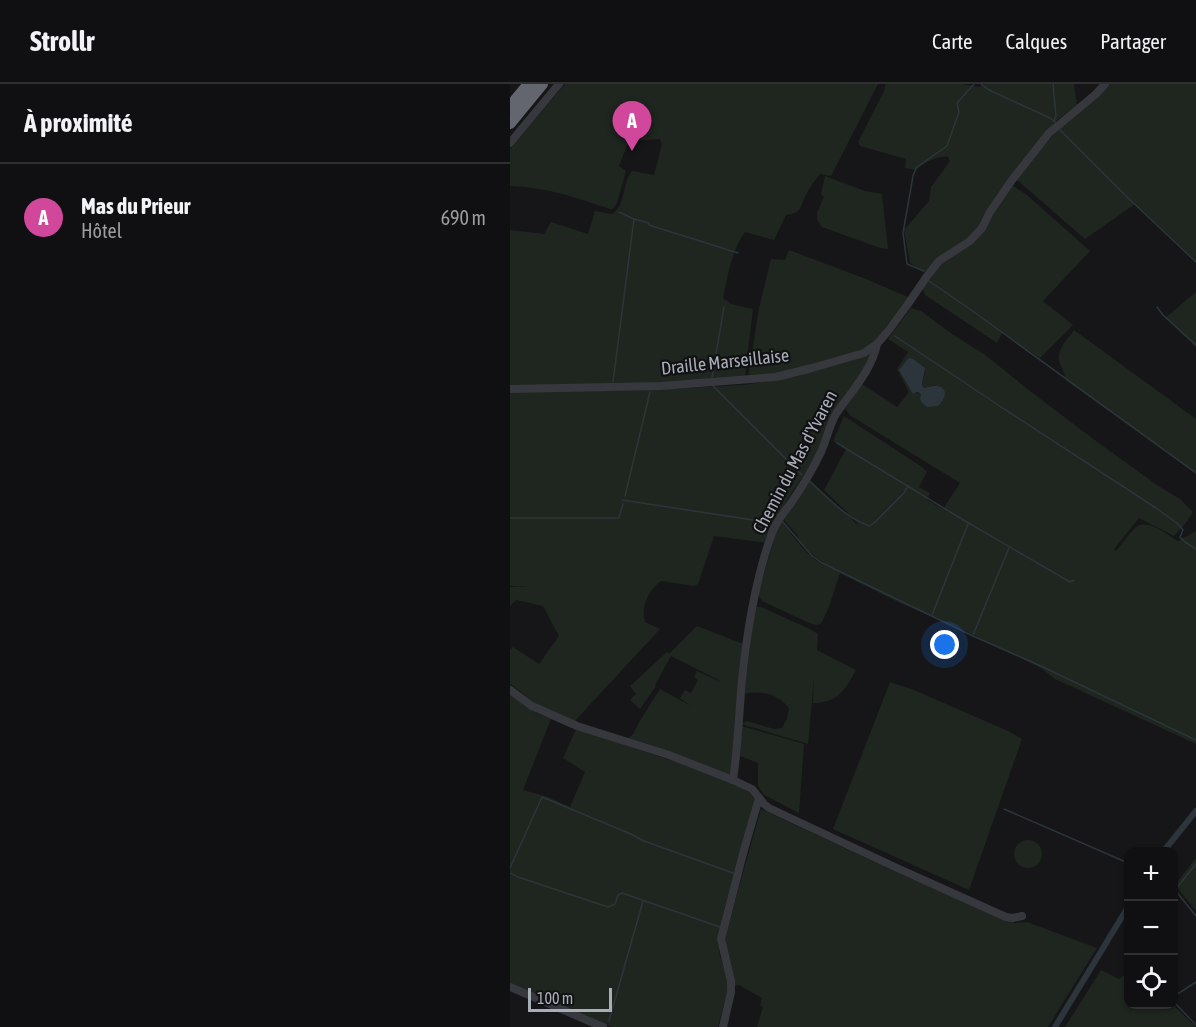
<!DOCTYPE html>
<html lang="fr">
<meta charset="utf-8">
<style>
:root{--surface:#101012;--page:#1e1e20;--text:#f1f3f6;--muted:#9c9d9f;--line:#303032;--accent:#8c9099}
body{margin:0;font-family:"Asap Condensed",sans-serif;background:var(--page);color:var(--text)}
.controls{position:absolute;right:18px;bottom:18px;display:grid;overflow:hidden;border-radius:12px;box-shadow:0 2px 4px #0004}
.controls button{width:54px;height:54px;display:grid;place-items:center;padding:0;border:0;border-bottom:2px solid var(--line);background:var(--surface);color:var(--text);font:30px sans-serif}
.scale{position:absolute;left:18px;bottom:15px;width:84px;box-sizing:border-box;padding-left:6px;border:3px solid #a8adb8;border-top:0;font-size:16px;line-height:21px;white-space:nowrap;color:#a8adb8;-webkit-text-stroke:4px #111113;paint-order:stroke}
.you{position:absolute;left:435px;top:561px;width:21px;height:21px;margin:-15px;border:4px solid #fff;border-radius:50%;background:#1a73e8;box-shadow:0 0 0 9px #1a73e833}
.badge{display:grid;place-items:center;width:39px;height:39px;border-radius:50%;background:var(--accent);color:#fff;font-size:20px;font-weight:700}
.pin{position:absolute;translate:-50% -50px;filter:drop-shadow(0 2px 3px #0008)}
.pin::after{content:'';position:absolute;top:32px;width:21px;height:18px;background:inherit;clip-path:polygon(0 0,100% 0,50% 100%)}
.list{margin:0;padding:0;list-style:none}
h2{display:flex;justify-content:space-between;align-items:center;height:78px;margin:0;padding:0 24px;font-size:26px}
h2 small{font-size:20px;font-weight:400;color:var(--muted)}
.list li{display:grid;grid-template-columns:39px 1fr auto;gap:18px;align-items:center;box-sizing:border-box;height:108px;padding:0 24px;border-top:2px solid var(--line)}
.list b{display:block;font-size:22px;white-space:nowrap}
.list p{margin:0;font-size:20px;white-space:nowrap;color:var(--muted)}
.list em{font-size:20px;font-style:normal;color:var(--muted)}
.icon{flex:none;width:33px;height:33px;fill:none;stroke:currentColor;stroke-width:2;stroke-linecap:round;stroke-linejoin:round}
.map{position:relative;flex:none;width:686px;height:943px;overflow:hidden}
header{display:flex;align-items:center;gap:36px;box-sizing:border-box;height:84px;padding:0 30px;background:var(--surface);border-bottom:2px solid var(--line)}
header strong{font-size:28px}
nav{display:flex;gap:33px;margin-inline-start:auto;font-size:21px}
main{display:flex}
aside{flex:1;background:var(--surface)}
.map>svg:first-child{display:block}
</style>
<header>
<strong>Strollr</strong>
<nav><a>Carte</a><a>Calques</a><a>Partager</a></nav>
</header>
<main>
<aside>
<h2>À proximité<small></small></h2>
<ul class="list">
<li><span class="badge" style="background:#d1479c">A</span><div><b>Mas du Prieur</b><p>Hôtel</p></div><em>690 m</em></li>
</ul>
</aside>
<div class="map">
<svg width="686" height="943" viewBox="0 0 686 943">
<rect width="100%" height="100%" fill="#161618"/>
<!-- green -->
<g fill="#1e261f" fill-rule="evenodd">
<path d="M55,0H368L321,92L310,90C306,96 301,101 298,107C290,120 294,129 276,131L264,156L235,148C221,168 218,191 213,214L221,220L243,225L235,292L171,298L0,304V146L34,150L41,138L78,150L85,127L102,130C117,120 111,101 122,87L144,91L152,60L150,55L119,57L109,82L116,87L107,119L103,125H100C68,114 35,103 0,102V65Z"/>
<path d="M376,0H451L471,3V0H564L567,21L547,36L497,98L464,151L416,188L400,179L394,146L419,117L421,103L440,77L438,73C427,71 414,79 406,86L395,84L396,75L350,62L348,58L374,7Z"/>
<polygon points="598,0 686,0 686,177 625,120 575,155 506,95 548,45"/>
<polygon points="315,92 355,107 372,110 378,165 370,164 312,143 307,135 307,129 314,113 311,110"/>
<polygon points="503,102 517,111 580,167 533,217 563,241 530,274 492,249 487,259 415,211 413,207 414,202 431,178 468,154 499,103"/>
<polygon points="279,166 356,195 400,214 371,254 354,266 271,290 238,293 249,224 261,175 275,176"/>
<polygon points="686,208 686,263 655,234"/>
<path d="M401,224L411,227L442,250L474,270L520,307L582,354L647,401L670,415L683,428L675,440L664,452L629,434L604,465L606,467C612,460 618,451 625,444C637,433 657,451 668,457L686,447V660L545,595L531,584L462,550L388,518L330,489L319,523L312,538L310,540L306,541L297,538L252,517L248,511L265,451L272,437C287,457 298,476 323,485L306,474L287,455L288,452L274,436L299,395L347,440L348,439L314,406L336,365L323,357L334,332L412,383L417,388L409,403L420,409L417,416L433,425L450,399L341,332L335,325L352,300L387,323L399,308L387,285L398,268L378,255ZM399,274L415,288L412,301L414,304L416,305L425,301L432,319L406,308Z"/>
<path d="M564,246L686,335V390L557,297C555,291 553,288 551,282C544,268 556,257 564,246Z"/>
<path d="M362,269C345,301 328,334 309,367C290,399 269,423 257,459L204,452L188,500L184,502L151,497C139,506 130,523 135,538L150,545L64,638L29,622L0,600V566L3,563L29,580L49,552L33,522L6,516L0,522V503H21L0,502V308L139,306L233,301L267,296Z"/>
<path d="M245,523H251L300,545L308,550L307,566L346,586C334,607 329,618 303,619L304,594L298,660L231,640L237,637L264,645L272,644L277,635L279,624C267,610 252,606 234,610Z"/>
<polygon points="187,542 236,561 224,676 219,692 118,655 124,649 128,640 150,605 181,622 170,614 175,606 181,609 188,596 184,593 187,587 209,597 209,596 161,572 145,601 146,602 130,625 120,616 126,610 120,602 157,568 160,570 160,569"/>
<polygon points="380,598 404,606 498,647 512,655 459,806 323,745"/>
<polygon points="0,610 26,629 41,635 13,706 38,713 60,723 75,688 53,674 66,645 172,680 221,698 240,709 244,714 245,718 208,856 210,872 217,890 218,904 208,943 101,943 0,899"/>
<polygon points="232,642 294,660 289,729 254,711 248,702 248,679 230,672"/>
<path d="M251,725L388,789L505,839L517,838L587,864L538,943H247L253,923L250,921L252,914L229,901L224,902C224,884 216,872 214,856Z"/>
<circle cx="518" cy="770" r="14"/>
<polygon points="686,774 686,827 665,801"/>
<polygon points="591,886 609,895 618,888 618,920 663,921 686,943 555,943"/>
</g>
<!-- water -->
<path fill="#2c353c" d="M399,274L403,275L415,284L412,301L414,304C418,304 424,301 428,302C440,305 434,317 428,322L417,323L412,319L410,315L411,311L410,309L406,308L403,310L389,286L397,276Z"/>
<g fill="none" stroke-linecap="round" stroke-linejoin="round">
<!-- stream -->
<g stroke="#2c353c" stroke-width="1.5">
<polyline points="471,0 479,6 540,34 547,39"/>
<polyline points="543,0 546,32 544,37"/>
<polyline points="550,46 616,112 686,178"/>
<polyline points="109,128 124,135 139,139 139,141 228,169"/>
<polyline points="414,187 397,180 393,149 403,92 406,84 410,81 437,62 449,28 447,19 464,0"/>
<polyline points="419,197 464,228 686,389"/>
<polyline points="647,223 653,231 686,261"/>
<polyline points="385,252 485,319 646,424 667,439 673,446 670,453 675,458 686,465"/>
<polyline points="202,293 214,223"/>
<polyline points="103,298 124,135"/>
<polyline points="203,302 292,391"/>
<polyline points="327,359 450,434 560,498 564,496"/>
<path d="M300,398C319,414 335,434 360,442L365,438L394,409L398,402"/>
<polyline points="115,412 140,308"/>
<polyline points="112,416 263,439"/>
<polyline points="0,434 109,434 113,420"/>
<polyline points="273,438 302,472 312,479 463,552 533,583 686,656"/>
<polyline points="422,531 458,440"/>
<polyline points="463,551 499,464"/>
<polyline points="494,725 618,779"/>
<polyline points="686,780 665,806 686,832"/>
<polyline points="0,784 32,713 121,750 134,757 223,789"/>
<polyline points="0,789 8,793 98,823 105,820 108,811 112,809 210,843"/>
<polyline points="618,872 618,873"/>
<polyline points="666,911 686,898"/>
<polyline points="664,918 686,941"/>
<polyline points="99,937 133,817"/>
</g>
<!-- canal -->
<g stroke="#2c353c" stroke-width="6">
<polyline points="653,768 686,727"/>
<polyline points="599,854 618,823"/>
<polyline points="545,943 598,856"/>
</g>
<!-- minor -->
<g stroke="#37383d" stroke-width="8">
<polyline points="0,59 49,0"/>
<polyline points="0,305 151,302 266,293 302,284 354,269 367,260 379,246 398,220 417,192 429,177 460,157 472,144 480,128 502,96 539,49 586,10 595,0"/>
<polyline points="0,606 22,622 67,642 159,671 223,696 242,705 254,720 259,724 387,784 496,833 503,834 512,832"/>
<path d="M223,696C228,663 229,629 232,596C237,547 245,496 262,449C266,438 274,428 281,419C292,403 303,385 311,368C317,355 319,342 326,330C341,308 362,286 367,260"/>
<polyline points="0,903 93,943"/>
<polyline points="213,943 221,908 221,897 211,855 234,766 249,714"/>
</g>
<!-- highway -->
<g stroke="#63666e" stroke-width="12">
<polyline points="0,23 19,0"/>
<polyline points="0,39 32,0"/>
</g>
</g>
<g text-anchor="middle" stroke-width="4.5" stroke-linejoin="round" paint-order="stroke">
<!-- street labels -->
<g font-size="18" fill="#a8adb8" stroke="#111113">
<text transform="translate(215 278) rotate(-6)" y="6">Draille Marseillaise</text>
<text transform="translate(285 378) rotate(-62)" y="6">Chemin du Mas d'Yvaren</text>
</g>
</g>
</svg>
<div class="controls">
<button>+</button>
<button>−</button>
<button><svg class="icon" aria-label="locate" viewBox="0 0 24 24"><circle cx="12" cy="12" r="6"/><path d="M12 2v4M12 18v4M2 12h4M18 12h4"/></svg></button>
</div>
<div class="scale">100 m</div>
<div class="you"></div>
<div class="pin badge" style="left:122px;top:67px;background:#d1479c">A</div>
</div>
</main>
